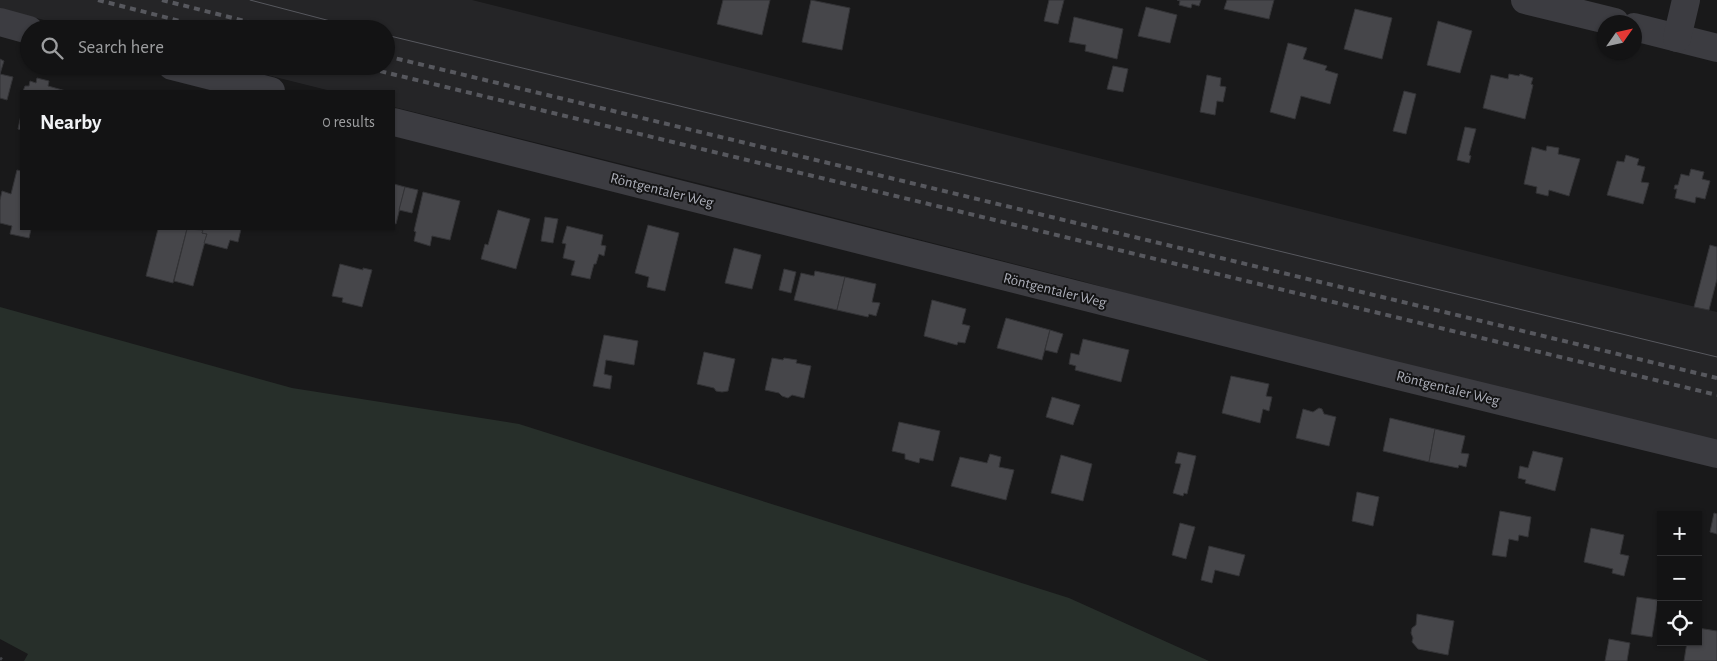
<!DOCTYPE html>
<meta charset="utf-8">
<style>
:root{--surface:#131314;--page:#1c1c1d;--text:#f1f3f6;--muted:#9d9ea0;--line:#323234}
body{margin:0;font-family:"Alegreya Sans",sans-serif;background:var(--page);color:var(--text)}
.controls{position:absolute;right:15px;bottom:15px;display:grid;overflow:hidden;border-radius:0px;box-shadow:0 1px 4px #0004}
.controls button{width:45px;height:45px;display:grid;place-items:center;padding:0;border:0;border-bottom:1px solid var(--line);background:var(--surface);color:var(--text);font:25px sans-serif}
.compass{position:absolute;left:1597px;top:15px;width:45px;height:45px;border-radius:50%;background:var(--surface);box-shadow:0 1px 4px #0004;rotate:56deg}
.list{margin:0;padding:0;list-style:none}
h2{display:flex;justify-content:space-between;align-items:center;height:65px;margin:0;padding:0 20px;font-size:21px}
h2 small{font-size:16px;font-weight:400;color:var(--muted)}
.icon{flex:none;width:28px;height:28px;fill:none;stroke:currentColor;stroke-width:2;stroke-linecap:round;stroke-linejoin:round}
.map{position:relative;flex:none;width:1717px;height:661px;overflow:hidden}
.search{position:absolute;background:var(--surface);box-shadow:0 1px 4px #0004;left:20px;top:20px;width:375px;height:55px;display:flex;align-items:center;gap:12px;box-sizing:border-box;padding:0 18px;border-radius:28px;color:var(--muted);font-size:19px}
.panel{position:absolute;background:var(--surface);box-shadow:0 1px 4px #0004;left:20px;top:90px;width:375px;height:140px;border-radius:0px}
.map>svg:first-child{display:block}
</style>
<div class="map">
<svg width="1717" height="661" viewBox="0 0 1717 661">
<rect width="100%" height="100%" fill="#19191a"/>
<!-- built -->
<polygon fill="#252527" points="0,0 472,0 1566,276 1717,312 1717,441 1197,313 1078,280 698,183 394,107 394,91 331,91 231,66 386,66 386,29 80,29 0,9"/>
<!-- green -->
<polygon fill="#272f2a" points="0,307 292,388 519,424 1069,598 1209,661 24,661 28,654 0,639"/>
<!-- building -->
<g fill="#46464a" stroke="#333336">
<polygon points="723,0 770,0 762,35 717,24"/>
<polygon points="811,0 850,8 842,50 802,42"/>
<polygon points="1049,0 1064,0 1058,24 1044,21"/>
<polygon points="1177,0 1201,0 1199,6 1192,4 1191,8 1179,5 1180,1"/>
<polygon points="1227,0 1274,0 1269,19 1224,9"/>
<polygon points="1146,7 1177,15 1170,43 1138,36"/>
<polygon points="1355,9 1392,18 1382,59 1344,49"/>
<polygon points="1074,17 1123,29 1117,59 1085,51 1086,45 1069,42"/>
<polygon points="1438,21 1472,31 1460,73 1427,65"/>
<polygon points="1288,43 1307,48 1303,59 1327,66 1325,70 1338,74 1330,104 1301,96 1295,119 1270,112"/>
<polygon points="0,59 4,61 0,74 13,77 7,100 0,98"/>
<polygon points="1113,66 1128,69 1123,92 1107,89"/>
<polygon points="1509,74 1519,76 1520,74 1533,78 1531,84 1533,85 1525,119 1483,108 1491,75 1508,79"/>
<polygon points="1207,75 1221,78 1220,86 1226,87 1223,102 1217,101 1215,115 1200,112"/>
<polygon points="37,78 49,81 48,86 66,91 23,91 25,86 29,86 30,81 36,83"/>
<polygon points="1404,91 1416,94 1406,134 1393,131"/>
<polygon points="21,115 21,130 18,129"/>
<polygon points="1465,127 1476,129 1469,155 1471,156 1469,163 1457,160"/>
<polygon points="1547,146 1559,148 1558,154 1580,159 1569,196 1549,190 1548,196 1536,193 1537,187 1524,184 1532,147 1546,151"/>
<polygon points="1626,155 1639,159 1637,165 1645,167 1641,182 1649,183 1643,204 1607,195 1617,161 1624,162"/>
<polygon points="1691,169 1704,172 1702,179 1710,181 1705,199 1696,197 1695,203 1675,198 1677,189 1674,189 1675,185 1678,185 1681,174 1689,176"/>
<polygon points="17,170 21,171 21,229 31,229 29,238 10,234 12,226 0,223 0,200 2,191 11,194"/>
<polygon points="394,184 405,187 396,224 394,223"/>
<polygon points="405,187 418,190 412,213 399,210"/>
<polygon points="423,192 460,201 450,240 432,236 430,246 414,241 416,232 414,231"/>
<polygon points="498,210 530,219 516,269 481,259 485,244 488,245"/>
<polygon points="545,217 558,219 553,243 541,241"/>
<polygon points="648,225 679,233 665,291 647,287 649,277 635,273"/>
<polygon points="567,226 603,235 601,245 606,246 604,256 599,254 596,264 594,264 590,279 571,275 575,261 563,258 566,244 562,243"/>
<polygon points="158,229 187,229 173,283 146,276"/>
<polygon points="187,229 203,230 202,233 207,234 193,286 174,281"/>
<polygon points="198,229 241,229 238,242 230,240 227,249 204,243 207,234 202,233 203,230"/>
<polygon points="1710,245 1717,247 1717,279 1709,310 1694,307"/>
<polygon points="734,248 761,255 752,289 725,283"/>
<polygon points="340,264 363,270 363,268 372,270 362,307 342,302 343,298 332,296"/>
<polygon points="784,269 796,272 791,293 779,290"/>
<polygon points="815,271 845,277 837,310 794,300 801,273 814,276"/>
<polygon points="845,277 876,284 872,302 880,303 876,316 869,314 868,317 837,310"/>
<polygon points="932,300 966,309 962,324 970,326 965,343 958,342 957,345 924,336"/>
<polygon points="1006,318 1050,330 1042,360 997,348"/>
<polygon points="1050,330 1063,334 1057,353 1045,350"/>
<polygon points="604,335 638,341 634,365 606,360 604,374 612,376 610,389 593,386"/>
<polygon points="1083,339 1129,350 1121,382 1075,370 1076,366 1069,364 1071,353 1079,355"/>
<polygon points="704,352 735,359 728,391 722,392 716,391 714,388 697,384"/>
<polygon points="772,358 783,360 784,358 797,360 796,363 811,366 804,398 792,395 788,398 782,396 779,393 765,390"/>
<polygon points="1231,376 1269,384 1266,396 1272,397 1269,411 1263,409 1260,423 1222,413"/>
<polygon points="1052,397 1080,405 1073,425 1046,417"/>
<polygon points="1319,408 1322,409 1324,414 1336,417 1329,446 1296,438 1303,409 1313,412"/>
<polygon points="1390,418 1435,429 1429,462 1383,451"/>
<polygon points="899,422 940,431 933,461 920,458 919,463 905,459 905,454 892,451"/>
<polygon points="1435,429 1465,436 1461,453 1469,454 1466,467 1459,465 1458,468 1429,462"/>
<polygon points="1533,451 1563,458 1555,491 1525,483 1526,480 1518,478 1520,466 1528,468"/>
<polygon points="1178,452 1196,456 1187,494 1184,493 1183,496 1173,493 1181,464 1175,463"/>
<polygon points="990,454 1001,457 999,467 1014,470 1006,500 951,486 960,457 987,463"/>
<polygon points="1061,455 1092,464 1083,501 1051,493"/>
<polygon points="1357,492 1379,497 1373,526 1352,521"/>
<polygon points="1500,511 1531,517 1528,537 1519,535 1518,541 1509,539 1506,557 1492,555"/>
<polygon points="1714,513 1717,514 1717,534 1710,532"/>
<polygon points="1180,523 1195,527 1186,559 1172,555"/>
<polygon points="1591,528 1624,535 1620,554 1629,556 1624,576 1612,573 1613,569 1584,562"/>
<polygon points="1209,546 1245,555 1239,576 1215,570 1212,583 1201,580"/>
<polygon points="1637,597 1658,600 1652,637 1631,634"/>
<polygon points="1417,614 1454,621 1448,655 1418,649 1412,642 1413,638 1411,633 1412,628 1416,625"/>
<polygon points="1698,628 1717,631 1717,661 1684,661 1687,642 1698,642"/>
<polygon points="1609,639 1630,643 1627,661 1605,661"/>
</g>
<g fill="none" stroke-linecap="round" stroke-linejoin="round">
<!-- path -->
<polyline stroke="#424348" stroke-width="3" stroke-dasharray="2.5 4" stroke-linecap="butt" points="0,658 4,661"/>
<!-- minor -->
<g stroke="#3c3c41" stroke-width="28">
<polyline points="1525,0 1615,22"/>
<polyline points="0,22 29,30"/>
<polyline points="1634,27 1717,48"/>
<polyline points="1677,38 1686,0"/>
<polyline points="172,66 271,91"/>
<polyline points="394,122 1382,372 1717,454"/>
</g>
<!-- tram -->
<g stroke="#57585e" stroke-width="1">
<polyline points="250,0 361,29"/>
<polyline points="386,35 1717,357"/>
</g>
<!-- rail -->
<g stroke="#57585e" stroke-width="4" stroke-dasharray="6 5" stroke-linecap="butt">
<polyline points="98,0 211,29"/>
<polyline points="162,0 276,29"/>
<polyline points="386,56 1717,378"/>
<polyline points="359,66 1717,395"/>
</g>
</g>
<g text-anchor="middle" stroke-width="4" stroke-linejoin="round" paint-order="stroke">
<!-- street labels -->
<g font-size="15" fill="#adafb9" stroke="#141415">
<text transform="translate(662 190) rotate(14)" y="5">Röntgentaler Weg</text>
<text transform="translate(1055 290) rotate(14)" y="5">Röntgentaler Weg</text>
<text transform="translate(1448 388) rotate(14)" y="5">Röntgentaler Weg</text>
</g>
</g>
</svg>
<div class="controls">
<button>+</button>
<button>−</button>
<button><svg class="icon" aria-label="locate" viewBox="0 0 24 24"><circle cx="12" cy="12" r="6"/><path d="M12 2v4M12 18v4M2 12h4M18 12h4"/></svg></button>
</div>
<svg class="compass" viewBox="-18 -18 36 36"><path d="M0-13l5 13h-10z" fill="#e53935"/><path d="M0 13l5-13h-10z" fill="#9d9ea0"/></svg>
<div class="search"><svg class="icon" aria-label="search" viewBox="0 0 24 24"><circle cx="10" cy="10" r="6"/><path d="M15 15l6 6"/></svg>Search here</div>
<section class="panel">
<h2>Nearby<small>0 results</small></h2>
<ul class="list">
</ul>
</section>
</div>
